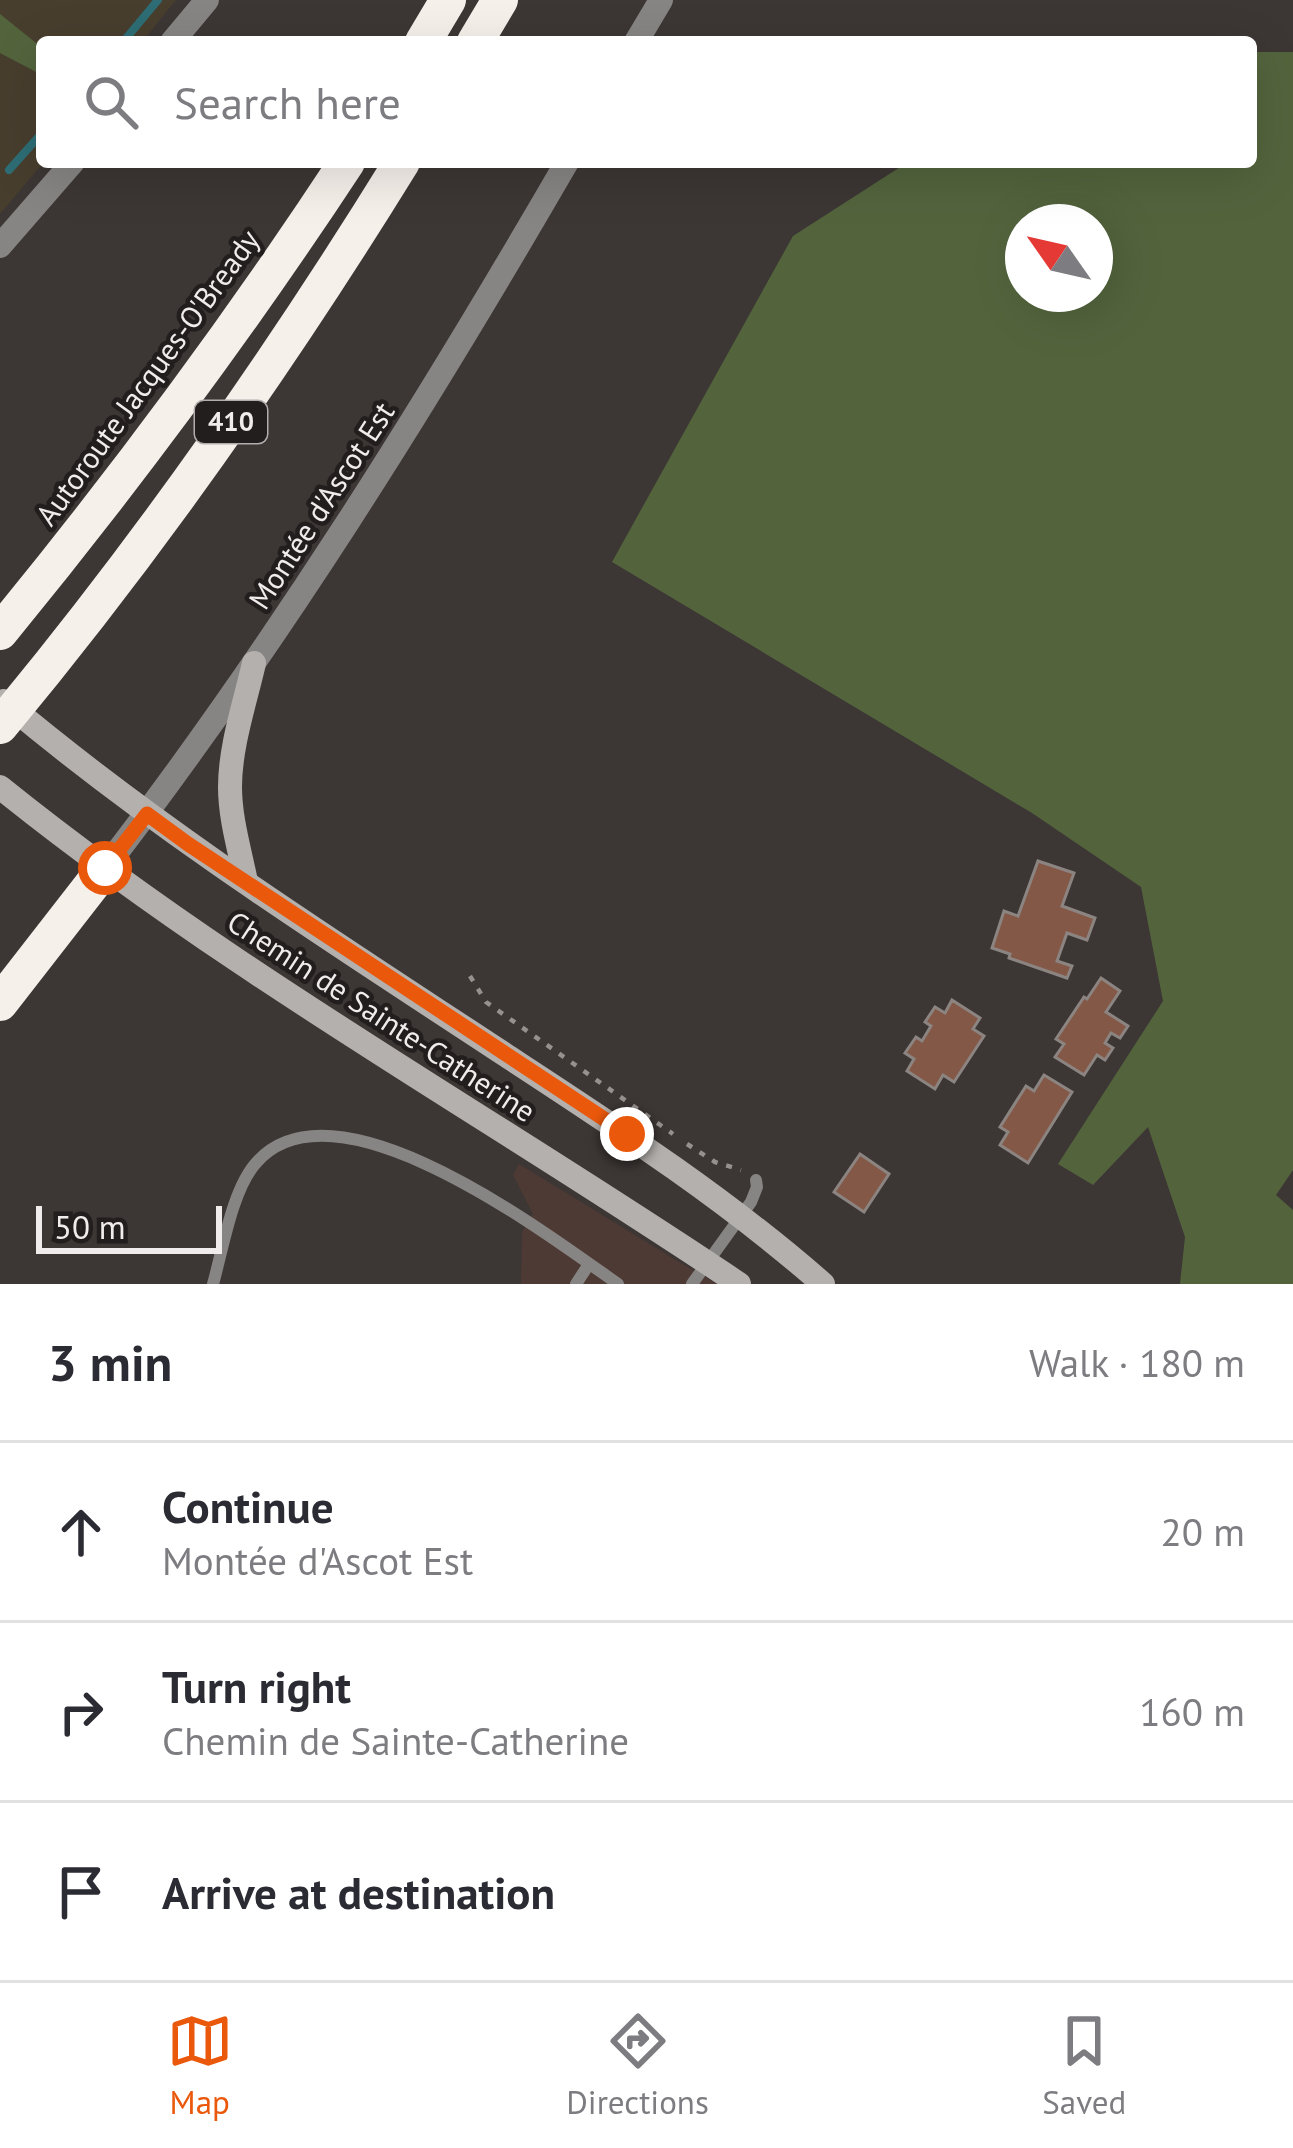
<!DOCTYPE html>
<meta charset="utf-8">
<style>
:root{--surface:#fff;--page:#f7f7f7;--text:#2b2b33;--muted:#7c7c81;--line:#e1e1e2;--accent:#ea580c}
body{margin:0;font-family:"PT Sans",sans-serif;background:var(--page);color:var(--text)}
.compass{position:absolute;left:1005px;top:204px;width:108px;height:108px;border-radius:50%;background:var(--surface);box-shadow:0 12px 48px #0002;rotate:304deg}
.scale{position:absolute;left:36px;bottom:30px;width:186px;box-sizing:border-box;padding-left:12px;border:6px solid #f0eceb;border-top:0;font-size:33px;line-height:42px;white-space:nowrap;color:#f0eceb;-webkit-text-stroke:9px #211e1d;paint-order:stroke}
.stop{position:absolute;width:36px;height:36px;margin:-27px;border:9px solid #ea580c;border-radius:50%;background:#fff}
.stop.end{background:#ea580c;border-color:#fff;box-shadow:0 3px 12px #0008}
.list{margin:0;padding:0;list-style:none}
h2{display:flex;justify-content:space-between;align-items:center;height:156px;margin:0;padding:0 48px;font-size:51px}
h2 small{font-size:39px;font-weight:400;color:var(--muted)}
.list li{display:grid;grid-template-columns:78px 1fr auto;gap:36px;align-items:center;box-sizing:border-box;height:180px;padding:0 48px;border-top:3px solid var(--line)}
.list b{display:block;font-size:45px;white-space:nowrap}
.list p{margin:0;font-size:39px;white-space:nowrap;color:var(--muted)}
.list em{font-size:39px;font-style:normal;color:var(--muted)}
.icon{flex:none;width:66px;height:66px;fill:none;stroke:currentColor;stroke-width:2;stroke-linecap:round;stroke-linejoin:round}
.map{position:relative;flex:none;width:1293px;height:1284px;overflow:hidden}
.search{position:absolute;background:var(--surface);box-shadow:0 12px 48px #0002;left:36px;right:36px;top:36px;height:132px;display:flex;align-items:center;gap:30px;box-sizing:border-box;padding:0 42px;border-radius:12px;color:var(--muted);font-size:45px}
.sheet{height:696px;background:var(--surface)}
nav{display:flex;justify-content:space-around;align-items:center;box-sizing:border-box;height:168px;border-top:3px solid var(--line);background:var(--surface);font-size:33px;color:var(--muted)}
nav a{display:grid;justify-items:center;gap:6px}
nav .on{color:var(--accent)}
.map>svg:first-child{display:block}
</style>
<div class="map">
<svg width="1293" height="1284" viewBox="0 0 1293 1284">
<rect width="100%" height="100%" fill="#3c3634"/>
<!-- commercial -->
<polygon fill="#4e3a34" points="519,1164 674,1259 717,1284 521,1284 522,1232 533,1214 513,1175"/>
<!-- education -->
<polygon fill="#483e2e" points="0,0 176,0 142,42 42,42 44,162 0,214"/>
<!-- green -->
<g fill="#53643d" fill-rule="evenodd">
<polygon points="0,14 36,43 42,42 42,68 38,73 0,53"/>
<path d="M1251,52H1293V1170L1276,1195L1293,1210V1284H1180L1185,1237L1148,1127L1093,1185L1058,1164L1163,1001L1141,887L1032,813L612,562L793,236L908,162H1251ZM1095,222V294H1023V222Z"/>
</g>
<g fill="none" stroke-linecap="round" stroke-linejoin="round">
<!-- stream -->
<g stroke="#2e6d75" stroke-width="8">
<polyline points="123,42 158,0"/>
<polyline points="9,170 42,133"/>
</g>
</g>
<!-- building -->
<g fill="#845847" stroke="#8b8481" stroke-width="3">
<polygon points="1038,861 1074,873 1062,906 1095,918 1087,940 1067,933 1057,961 1072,966 1067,978 1009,958 1010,954 992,948 1004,911 1018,916"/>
<polygon points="1101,978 1120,991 1106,1012 1128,1026 1120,1038 1111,1033 1105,1043 1113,1048 1105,1060 1097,1055 1084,1075 1055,1057 1064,1044 1056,1039 1084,997 1087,999"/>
<polygon points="952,1000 980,1018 973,1029 984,1036 954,1082 943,1075 935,1089 907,1071 914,1059 905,1053 916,1037 922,1041 931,1026 925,1022 935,1007 945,1013"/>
<polygon points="1044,1075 1072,1092 1028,1163 1000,1145 1008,1132 1000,1127 1026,1086 1034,1091"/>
<polygon points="860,1154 889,1174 864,1212 834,1192"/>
</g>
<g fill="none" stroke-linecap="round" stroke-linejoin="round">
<!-- path -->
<g stroke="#96918f" stroke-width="4.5" stroke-dasharray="6 9" stroke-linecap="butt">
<polyline points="470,976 486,1002 673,1134"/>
<polyline points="687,1144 715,1162 741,1170"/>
</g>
<!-- service -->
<g stroke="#878583" stroke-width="12">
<path d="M213,1284C223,1249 232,1190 256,1163C335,1072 548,1235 618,1284"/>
<polyline points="576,1284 589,1264"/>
<polyline points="692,1284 751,1202 757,1187 756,1180"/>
</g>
<!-- tertiary -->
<g stroke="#878583" stroke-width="24">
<polyline points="172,42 207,0"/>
<polyline points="636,42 661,0"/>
<polyline points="0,246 73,162"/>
<path d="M105,868C277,644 425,407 567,162"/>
</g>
<!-- secondary -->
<g stroke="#b4b0ad" stroke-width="24">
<path d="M4,701C161,833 334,942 504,1054C614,1126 724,1197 823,1284"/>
<path d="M0,787C232,974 493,1118 739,1284"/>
<path d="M246,882C240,851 230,819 230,787C230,746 245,703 254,663"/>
</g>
<!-- motorway -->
<g stroke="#f6f0eb" stroke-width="36">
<polyline points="423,42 448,0"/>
<polyline points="475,42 500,0"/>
<path d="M0,632C124,481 240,325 347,162"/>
<path d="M0,726C148,548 281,358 402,162"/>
<polyline points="0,1003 105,868"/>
</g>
</g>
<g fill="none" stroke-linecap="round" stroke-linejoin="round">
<!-- route -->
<polyline stroke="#ea580c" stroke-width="15" points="105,868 147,814 188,844 627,1134"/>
</g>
<g text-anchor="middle" stroke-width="9" stroke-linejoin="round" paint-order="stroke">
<!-- shield labels -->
<rect fill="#211e1d" stroke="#b2aead" stroke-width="3" x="195" y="401" width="72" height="42" rx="9"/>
<g font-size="27" font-weight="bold" fill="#f0eceb">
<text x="231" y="431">410</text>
</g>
<!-- street labels -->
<g font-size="30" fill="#f0eceb" stroke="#211e1d">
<text transform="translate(148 378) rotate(-54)" y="10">Autoroute Jacques-O'Bready</text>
<text transform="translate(322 506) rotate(-57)" y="10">Montée d'Ascot Est</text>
<text transform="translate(381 1017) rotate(33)" y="10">Chemin de Sainte-Catherine</text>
</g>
</g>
</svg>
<svg class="compass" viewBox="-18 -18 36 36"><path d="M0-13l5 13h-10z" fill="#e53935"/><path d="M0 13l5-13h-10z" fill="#7c7c81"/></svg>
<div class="scale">50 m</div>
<div class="stop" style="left:105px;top:868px"></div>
<div class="stop end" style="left:627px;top:1134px"></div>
<div class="search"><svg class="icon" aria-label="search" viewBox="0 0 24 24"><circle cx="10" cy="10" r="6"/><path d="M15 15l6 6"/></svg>Search here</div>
</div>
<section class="sheet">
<h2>3 min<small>Walk · 180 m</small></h2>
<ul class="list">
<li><svg class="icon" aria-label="ahead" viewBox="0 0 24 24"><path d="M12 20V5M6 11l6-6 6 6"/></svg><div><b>Continue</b><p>Montée d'Ascot Est</p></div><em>20 m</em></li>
<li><svg class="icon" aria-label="right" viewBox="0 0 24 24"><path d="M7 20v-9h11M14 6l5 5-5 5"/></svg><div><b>Turn right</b><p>Chemin de Sainte-Catherine</p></div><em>160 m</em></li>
<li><svg class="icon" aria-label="arrive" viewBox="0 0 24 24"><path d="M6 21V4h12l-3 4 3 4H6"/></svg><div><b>Arrive at destination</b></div></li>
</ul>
</section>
<nav>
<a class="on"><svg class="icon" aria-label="map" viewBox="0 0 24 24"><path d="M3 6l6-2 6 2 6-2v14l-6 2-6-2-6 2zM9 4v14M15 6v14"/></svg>Map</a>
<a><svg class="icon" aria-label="directions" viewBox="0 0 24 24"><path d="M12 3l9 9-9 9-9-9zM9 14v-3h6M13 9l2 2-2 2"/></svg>Directions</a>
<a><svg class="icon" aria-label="saved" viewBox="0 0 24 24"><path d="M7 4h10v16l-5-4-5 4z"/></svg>Saved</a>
</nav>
